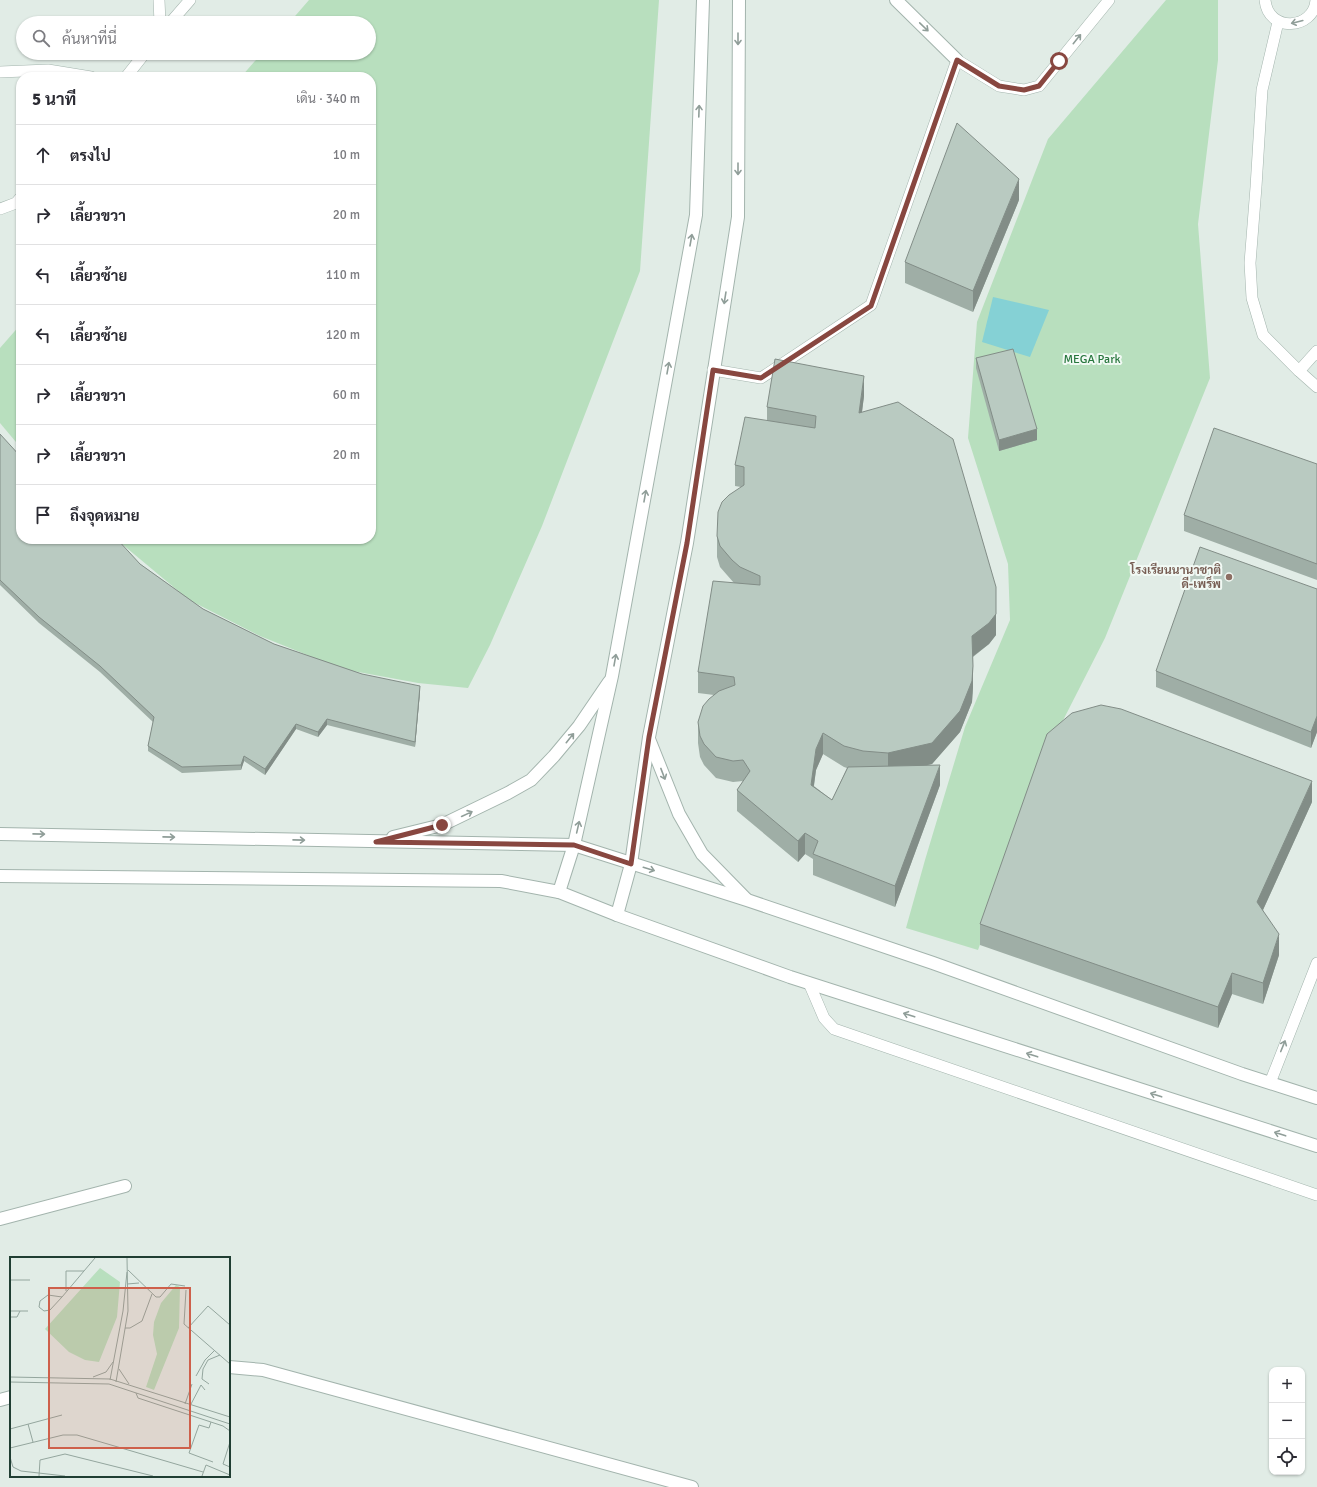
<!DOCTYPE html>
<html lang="th">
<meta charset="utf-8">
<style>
:root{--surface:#fff;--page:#f2f2f3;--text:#2b2b33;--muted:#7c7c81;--line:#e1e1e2}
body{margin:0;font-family:Signika,Sarabun,sans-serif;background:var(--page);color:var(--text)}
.controls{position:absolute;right:12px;bottom:12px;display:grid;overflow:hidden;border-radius:8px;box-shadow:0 1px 3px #0004}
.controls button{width:36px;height:36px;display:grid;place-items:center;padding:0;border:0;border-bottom:1px solid var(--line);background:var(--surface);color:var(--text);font:20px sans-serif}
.stop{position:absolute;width:12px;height:12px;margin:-9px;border:3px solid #884740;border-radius:50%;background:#fff}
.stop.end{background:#884740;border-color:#fff;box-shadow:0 1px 4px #0008}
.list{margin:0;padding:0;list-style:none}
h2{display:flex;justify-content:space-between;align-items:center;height:52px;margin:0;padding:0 16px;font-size:17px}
h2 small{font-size:13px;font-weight:400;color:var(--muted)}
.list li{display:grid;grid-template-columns:26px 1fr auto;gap:12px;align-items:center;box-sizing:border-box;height:60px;padding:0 16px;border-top:1px solid var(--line)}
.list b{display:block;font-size:15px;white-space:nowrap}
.list em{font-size:13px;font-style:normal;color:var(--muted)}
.icon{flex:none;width:22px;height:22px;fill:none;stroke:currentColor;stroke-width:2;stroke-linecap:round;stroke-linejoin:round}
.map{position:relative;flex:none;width:1317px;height:1487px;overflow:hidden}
.search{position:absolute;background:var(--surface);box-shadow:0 1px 3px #0004;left:16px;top:16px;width:360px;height:44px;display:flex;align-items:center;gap:10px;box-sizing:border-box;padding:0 14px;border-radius:22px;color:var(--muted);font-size:15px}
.panel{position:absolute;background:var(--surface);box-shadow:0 1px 3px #0004;left:16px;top:72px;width:360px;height:472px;border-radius:16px}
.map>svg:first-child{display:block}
</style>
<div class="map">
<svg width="1317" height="1487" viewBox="0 0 1317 1487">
<rect width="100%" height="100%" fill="#e1ece6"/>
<!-- green -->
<g fill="#b8dfbe">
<polygon points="309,0 659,0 640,271 542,526 490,645 468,688 418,683 342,669 260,636 189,600 116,539 371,539 371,77 241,77 262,53 369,53 369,23 289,23"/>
<polygon points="1166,0 1218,0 1218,60 1198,224 1210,378 1105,638 1052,742 978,950 906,928 925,860 965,727 1010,620 1008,564 968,438 977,322 1048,139"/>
<polygon points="21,324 21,448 0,423 0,348"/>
</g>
<!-- water -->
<polygon fill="#85d1d5" points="993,297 1049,310 1030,357 982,342"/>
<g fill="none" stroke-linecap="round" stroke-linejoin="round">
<defs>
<g id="service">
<polyline points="159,0 160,23"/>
<path d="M1265,0C1268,33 1314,30 1316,0"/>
<polyline points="1278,22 1262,90 1256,187 1250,263 1252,298 1263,335 1299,371 1317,387"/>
<polyline points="170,23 190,0"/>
<polyline points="0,72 48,70 91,77"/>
<polyline points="126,77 145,53"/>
<polyline points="0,209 16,203 21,197"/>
<polyline points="713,370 761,378 871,305 957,60 999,86 1024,90 1039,86 1109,0"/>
<polyline points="1299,371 1317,351"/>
<polyline points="809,983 824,1018 834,1029 1317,1195"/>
<polyline points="1270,1083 1317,963"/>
</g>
<g id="minor">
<polyline points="896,0 957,60"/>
<polyline points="649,739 679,814 702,854 746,899"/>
<polyline points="0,834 574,845 747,900 933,963 1242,1074 1317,1098"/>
<polyline points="393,837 442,825 508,793 531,780 554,756 579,726 609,682"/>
<polyline points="0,876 501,881 559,892 617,915 790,977 1317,1146"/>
<polyline points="559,892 574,845 612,676 696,215 703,0"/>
<polyline points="617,915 631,864 649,737 687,543 738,217 739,0"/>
<polyline points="0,1219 125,1186"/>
<polyline points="229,1367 263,1370 692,1487"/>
<polyline points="0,1400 11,1397"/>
</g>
</defs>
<!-- service casing -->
<use href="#service" stroke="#a3b4ad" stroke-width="12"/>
<!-- minor casing -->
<use href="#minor" stroke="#a3b4ad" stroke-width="14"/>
<!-- service -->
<use href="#service" stroke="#fff" stroke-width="11"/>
<!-- minor -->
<use href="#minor" stroke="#fff" stroke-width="12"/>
</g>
<!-- wall -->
<g fill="#9faea6" fill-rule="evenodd">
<polygon points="1019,200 973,312 905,283 905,262"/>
<polygon points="976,358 1037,440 999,451 976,368"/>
<path d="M864,396L862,412L996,635L989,644L973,657V687L972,702L960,732L932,764L927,765L940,785L895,907L813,875V859L805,854L798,862L737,811V790L743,781L733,782L716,778L704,765L700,757L698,743V722L714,695L698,693V672L734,583L720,567L717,557V536L741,487L735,486V465L767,421V407ZM823,754L844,767L847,768L832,800L814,786L816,770Z"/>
<polygon points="0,434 21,539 140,564 203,609 274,644 362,674 420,692 415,747 327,725 318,737 296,729 265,775 244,761 241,770 182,773 148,751 148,746 153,722 100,672 39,623 0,585"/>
<polygon points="1317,464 1317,580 1184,531 1184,515"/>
<polygon points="1317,589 1317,732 1311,748 1156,687 1156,671"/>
<polygon points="1312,802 1263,910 1279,955 1263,1004 1232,994 1218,1028 980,945 980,924"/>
</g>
<!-- shaded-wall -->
<g fill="#828d87">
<polygon points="1019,179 1019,200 973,312 973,291"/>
<polygon points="864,376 864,396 859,434 859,413"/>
<polygon points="1037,429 1037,440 999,451 999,440"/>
<polygon points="996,587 996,635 989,644 972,657 972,636"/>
<polygon points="973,666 973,687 972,702 960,732 932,764 888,774 888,753"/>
<polygon points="420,686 420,692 415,747 415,742"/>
<polygon points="1317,716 1317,732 1311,748 1311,732"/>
<polygon points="327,719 327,725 318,737 318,732"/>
<polygon points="296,724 296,729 265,775 265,769"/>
<polygon points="823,733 823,754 816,770 811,805 811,785 816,749"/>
<polygon points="244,756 244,761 241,770 241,765"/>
<polygon points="940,765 940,785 895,907 895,886"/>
<polygon points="1312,781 1312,802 1257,923 1257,902"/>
<polygon points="805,833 805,854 798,862 798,841"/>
<polygon points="1279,934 1279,955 1263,1004 1263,983"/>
<polygon points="1232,973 1232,994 1218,1028 1218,1007"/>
</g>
<!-- building -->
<g fill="#b9cac1" stroke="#828d87">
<polygon points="957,123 1019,179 973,291 905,262"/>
<polygon points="1013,349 1037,429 999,440 976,358"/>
<polygon points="775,359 864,376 859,413 898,402 953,439 996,587 996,614 989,623 972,636 973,666 972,681 960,711 932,743 888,753 863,751 844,746 823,733 816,749 811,785 832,800 848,767 940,765 895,886 813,854 818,841 805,833 798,841 737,790 750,771 743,760 733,761 716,757 704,744 700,736 698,722 703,706 709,699 719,691 735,685 734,677 698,672 713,581 760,585 760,576 740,567 732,560 720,546 717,536 718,512 722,502 729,495 744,485 744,467 735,465 745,417 815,428 816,416 767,407"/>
<polygon points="1214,428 1317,464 1317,564 1184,515"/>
<polygon points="0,434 21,457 21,539 117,539 140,564 203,609 274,644 362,674 420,686 415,742 327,719 318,732 296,724 265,769 244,756 241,765 182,767 148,746 154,717 100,666 39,617 0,580"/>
<polygon points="1200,547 1317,589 1317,716 1311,732 1156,671"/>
<polygon points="1101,705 1121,709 1312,781 1257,902 1279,934 1263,983 1232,973 1218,1007 980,924 1047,734 1072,713"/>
</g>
<!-- one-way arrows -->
<defs><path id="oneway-shaft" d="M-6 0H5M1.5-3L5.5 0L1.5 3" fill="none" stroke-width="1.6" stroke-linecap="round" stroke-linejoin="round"/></defs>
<g stroke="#909e99">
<use href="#oneway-shaft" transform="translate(1297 22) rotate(166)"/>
<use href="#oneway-shaft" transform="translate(924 27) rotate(44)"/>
<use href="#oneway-shaft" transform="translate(738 39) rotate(90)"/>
<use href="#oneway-shaft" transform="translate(1077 39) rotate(-51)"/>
<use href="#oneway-shaft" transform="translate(699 111) rotate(-88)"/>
<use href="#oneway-shaft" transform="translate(738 169) rotate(90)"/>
<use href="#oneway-shaft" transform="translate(691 240) rotate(-80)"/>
<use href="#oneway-shaft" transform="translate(725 298) rotate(99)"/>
<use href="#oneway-shaft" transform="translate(668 368) rotate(-80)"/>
<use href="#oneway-shaft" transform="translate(645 496) rotate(-80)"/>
<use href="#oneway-shaft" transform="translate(615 660) rotate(-80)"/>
<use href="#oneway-shaft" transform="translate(570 738) rotate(-51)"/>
<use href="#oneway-shaft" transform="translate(663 774) rotate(69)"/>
<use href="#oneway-shaft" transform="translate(467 814) rotate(-25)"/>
<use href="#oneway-shaft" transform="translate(578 827) rotate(-77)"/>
<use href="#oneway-shaft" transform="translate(39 834) rotate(1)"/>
<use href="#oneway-shaft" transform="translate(169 837) rotate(1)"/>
<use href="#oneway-shaft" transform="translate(299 840) rotate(1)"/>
<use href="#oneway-shaft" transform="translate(649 869) rotate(17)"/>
<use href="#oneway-shaft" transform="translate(909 1015) rotate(-162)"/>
<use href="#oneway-shaft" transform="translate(1283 1046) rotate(-68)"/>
<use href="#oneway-shaft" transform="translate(1032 1055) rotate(-162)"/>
<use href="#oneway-shaft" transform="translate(1156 1095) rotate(-162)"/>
<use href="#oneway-shaft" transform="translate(1280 1134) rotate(-162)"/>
</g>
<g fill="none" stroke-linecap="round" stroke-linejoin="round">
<!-- route -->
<polyline stroke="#884740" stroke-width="5" points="442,825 376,842 574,845 631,864 649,737 687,543 713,370 761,378 871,306 957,60 999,86 1024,90 1039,86 1059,61"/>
</g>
<!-- markers -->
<circle fill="#8d6e63" stroke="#f1f9f4" stroke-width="1.5" cx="1229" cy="577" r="4"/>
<g text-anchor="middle" stroke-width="4" stroke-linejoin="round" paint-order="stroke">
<!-- park labels -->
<g font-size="12" fill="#28773e" stroke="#f1f9f4">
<text x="1092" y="363">MEGA Park</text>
</g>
<!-- education labels -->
<g font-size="12" font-weight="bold" fill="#785e54" stroke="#f1f9f4" text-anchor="end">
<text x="1221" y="574">โรงเรียนนานาชาติ<tspan x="1221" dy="14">ดี-เพร็พ</tspan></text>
</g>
</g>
<!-- overview -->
<g transform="translate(10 1257)">
<rect width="220" height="220" fill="#e1ece6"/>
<path d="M90,11L110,25L107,60L89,105L75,103L59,95L35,72ZM166,28L170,30L169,71L144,133L136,130L147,97L143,78L144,65L151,46Z" fill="#b8dfbe"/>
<path fill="none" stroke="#94a69e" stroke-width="1" d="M118,13L146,40H150L161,27L175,29M0,23H20M117,27L129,26M176,33L174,67L220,107M56,34V14H74M52,40L38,38L30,44L29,50L34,54L40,53L52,40L85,1M0,54H18M0,60H7L10,54M115,71H120L132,64L142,37M178,71L198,49L220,68M109,112L119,127M186,119L195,103L205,93M0,120L100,122L220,160M83,120L96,115L103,105M100,123L113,54L117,15M0,125L99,127L220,167M106,125L118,54L117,1M199,127L192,122L193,112L198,103L210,98M126,136L128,141L213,169L220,174M175,147L182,127M180,149L191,128L195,133M201,165L199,171L189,168L179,196L203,205M18,167L23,185M0,172L52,158M220,185L213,207L220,210M0,191L53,178H67L193,215M0,200L3,210L11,214L55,219M29,219L30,203L55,197L143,219M192,219L196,208L220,218"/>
<path fill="#ce604b" fill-opacity="0.15" stroke="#ce604b" stroke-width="2" d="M39,31H180V191H39Z"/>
<rect width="220" height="220" fill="none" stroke="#203e33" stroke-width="2"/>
</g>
</svg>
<div class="controls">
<button>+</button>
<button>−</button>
<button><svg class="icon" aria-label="locate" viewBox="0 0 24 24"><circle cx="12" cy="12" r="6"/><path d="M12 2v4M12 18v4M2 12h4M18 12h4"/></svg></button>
</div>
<div class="stop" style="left:1059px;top:61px"></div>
<div class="stop end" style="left:442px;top:825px"></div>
<div class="search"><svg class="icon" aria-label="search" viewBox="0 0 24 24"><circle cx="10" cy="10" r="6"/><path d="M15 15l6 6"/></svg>ค้นหาที่นี่</div>
<section class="panel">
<h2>5 นาที<small>เดิน · 340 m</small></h2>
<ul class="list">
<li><svg class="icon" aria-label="ahead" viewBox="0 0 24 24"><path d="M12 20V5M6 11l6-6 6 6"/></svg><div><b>ตรงไป</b></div><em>10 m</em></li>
<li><svg class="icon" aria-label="right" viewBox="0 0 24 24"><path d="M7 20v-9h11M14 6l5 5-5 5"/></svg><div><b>เลี้ยวขวา</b></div><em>20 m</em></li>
<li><svg class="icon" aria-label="left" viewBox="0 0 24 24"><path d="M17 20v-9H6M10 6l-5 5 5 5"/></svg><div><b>เลี้ยวซ้าย</b></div><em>110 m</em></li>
<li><svg class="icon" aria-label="left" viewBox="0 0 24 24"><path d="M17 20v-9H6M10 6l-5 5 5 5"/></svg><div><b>เลี้ยวซ้าย</b></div><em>120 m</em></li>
<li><svg class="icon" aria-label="right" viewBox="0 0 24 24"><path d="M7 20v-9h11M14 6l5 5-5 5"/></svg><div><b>เลี้ยวขวา</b></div><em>60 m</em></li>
<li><svg class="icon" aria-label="right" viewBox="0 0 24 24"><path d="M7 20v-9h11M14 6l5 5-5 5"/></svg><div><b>เลี้ยวขวา</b></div><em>20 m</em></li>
<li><svg class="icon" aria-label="arrive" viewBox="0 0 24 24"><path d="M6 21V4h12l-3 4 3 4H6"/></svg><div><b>ถึงจุดหมาย</b></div></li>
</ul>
</section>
</div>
